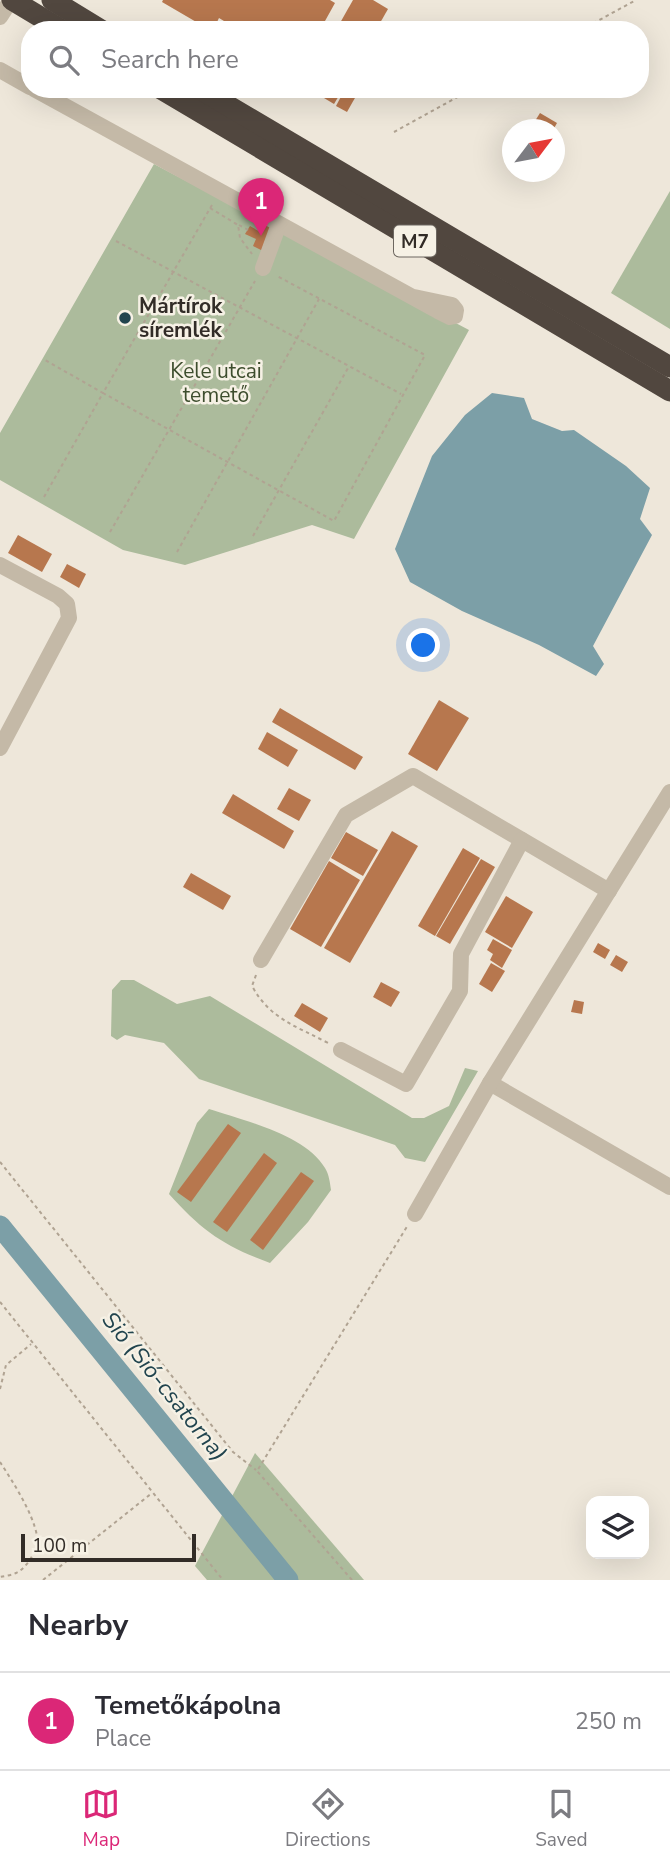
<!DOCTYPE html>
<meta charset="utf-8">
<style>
:root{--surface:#fff;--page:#f7f7f7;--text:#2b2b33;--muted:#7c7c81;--line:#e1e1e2;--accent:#db2777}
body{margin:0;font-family:"Nunito Sans",sans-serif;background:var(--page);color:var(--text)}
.controls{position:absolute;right:21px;bottom:21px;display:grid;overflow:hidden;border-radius:14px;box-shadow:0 7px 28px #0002}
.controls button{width:63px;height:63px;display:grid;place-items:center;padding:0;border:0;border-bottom:2px solid var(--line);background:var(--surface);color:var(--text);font:35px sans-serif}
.compass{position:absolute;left:502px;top:119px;width:63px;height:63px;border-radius:50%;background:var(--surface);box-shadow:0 7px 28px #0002;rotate:58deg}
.scale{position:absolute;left:21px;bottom:18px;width:175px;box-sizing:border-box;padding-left:7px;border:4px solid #322c27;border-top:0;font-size:19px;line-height:24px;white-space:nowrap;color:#322c27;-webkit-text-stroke:5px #f6f1e5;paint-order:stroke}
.you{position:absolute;left:424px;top:646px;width:24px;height:24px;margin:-18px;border:5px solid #fff;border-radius:50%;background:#1a73e8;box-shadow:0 0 0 10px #1a73e833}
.badge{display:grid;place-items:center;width:46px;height:46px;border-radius:50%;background:var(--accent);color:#fff;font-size:23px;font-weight:700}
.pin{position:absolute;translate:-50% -58px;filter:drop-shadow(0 2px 4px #0008)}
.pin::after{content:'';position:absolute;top:37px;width:24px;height:21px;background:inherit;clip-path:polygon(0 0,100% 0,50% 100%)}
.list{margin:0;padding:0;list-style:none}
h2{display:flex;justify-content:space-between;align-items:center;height:91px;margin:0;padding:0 28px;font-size:30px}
h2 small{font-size:23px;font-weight:400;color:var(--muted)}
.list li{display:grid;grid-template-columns:46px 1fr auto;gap:21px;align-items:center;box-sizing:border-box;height:98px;padding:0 28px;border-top:2px solid var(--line)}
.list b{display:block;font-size:26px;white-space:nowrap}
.list p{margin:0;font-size:23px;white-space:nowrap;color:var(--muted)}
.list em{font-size:23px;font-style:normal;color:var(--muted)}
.icon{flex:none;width:38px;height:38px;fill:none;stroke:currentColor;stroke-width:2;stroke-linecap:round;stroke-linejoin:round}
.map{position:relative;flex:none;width:670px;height:1580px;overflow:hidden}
.search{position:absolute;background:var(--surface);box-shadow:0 7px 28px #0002;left:21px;right:21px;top:21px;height:77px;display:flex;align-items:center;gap:18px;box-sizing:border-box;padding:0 24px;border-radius:28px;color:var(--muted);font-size:26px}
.sheet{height:189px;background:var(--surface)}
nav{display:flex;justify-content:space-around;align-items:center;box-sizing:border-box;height:98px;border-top:2px solid var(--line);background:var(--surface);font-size:19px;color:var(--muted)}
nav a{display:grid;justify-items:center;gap:4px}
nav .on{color:var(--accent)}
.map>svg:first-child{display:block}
</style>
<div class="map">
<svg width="670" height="1580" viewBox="0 0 670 1580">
<rect width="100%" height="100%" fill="#eee7da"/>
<!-- green -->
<g fill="#acbb9c">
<polygon points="154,164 469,330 354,539 312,525 185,565 123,550 0,480 0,433"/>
<polygon points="670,191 670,329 611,293"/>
<polygon points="121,980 134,980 177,1004 210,996 412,1118 424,1118 449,1106 465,1068 478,1071 425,1162 405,1158 395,1145 199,1079 164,1043 125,1035 117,1040 111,1036 112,990"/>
<path d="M209,1109C243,1120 306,1135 325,1168C329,1174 330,1183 331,1190L308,1222L270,1263C224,1246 202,1231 169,1194L197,1123Z"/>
<polygon points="255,1453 364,1580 207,1580 195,1566"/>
</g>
<!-- water -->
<polygon fill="#7c9fa7" points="492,393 524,398 532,419 562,431 574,430 626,466 650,488 640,519 652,535 593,646 604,664 596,676 539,645 462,611 410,582 395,549 432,456 465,415"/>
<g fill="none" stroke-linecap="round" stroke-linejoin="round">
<!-- river -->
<polyline stroke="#7c9fa7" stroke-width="21" points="0,1226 288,1580"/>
</g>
<!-- building -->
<g fill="#b7774e">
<polygon points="163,0 330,0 335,3 320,30 239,30 219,18 213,30 210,30 162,2"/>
<polygon points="353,0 373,0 388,9 376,30 336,30"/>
<polygon points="309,89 343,89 334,104"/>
<polygon points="345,89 360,89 347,112 336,106"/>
<polygon points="540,113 557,123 553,130 530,129"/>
<polygon points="265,224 275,230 263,251 253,246 256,239 245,234 250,226 260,232"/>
<polygon points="18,535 52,554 42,572 8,553"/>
<polygon points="67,564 86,574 79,588 60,577"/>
<polygon points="439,700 469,718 437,771 408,754"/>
<polygon points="280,708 363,757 355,770 272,722"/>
<polygon points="267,732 298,750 288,767 258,749"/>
<polygon points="289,788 311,800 299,821 277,809"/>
<polygon points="233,794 294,831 284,849 222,813"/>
<polygon points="392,831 418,846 350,963 324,948"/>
<polygon points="346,832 378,850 363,876 331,858"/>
<polygon points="463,848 480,858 435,936 418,926"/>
<polygon points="481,859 495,867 450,944 436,936"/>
<polygon points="329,861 360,880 321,947 290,929"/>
<polygon points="191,873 231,896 223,910 183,887"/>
<polygon points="506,896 533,912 512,948 485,932"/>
<polygon points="493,939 512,950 502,968 490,960 493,954 487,950"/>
<polygon points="598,943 610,950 605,959 593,952"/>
<polygon points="616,955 628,962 622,972 610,965"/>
<polygon points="491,963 505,971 492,992 479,984"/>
<polygon points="381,982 400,992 391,1007 373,997"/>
<polygon points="574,1000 584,1002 582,1014 571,1012"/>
<polygon points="302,1003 328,1018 320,1032 294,1016"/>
<polygon points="228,1124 241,1133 191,1202 177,1192"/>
<polygon points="264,1153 277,1163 227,1232 213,1222"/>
<polygon points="301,1172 314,1181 263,1250 250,1240"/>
</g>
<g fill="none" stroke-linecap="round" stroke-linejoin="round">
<!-- path -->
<g stroke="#b0a392" stroke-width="2" stroke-dasharray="3.5 3.5" stroke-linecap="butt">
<polyline points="581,30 636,0"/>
<polyline points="394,132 472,89"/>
<polyline points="212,205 103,393 334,521 425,355 277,276"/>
<polyline points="210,208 238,225 240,238 252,254"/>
<polyline points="239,225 248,230"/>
<polyline points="116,241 401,394"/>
<polyline points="44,497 103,393 45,360"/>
<polyline points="110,532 255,281"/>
<polyline points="253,536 348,368"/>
<polyline points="177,552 319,299"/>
<path d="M256,975L252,986C270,1019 296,1026 328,1043"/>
<polyline points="0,1162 233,1452 256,1470"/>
<polyline points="0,1302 223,1580"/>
<polyline points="0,1389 6,1365 31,1344"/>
<path d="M0,1462C13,1482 33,1513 37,1536C39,1549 27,1568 16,1573C12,1575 5,1576 0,1577"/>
<polyline points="43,1580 152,1493"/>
<polyline points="352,1580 257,1471 408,1225"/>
</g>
<!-- minor -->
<g stroke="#c4b9a7" stroke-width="16">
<polyline points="0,17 11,0"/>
<polyline points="0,70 30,87"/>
<polyline points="34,89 438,311 450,317 455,316 456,310 452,305 414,297"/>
<polyline points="263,268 279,224"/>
<polyline points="0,565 58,596 67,604 69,618 0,748"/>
<polyline points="261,960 346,815 413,776 609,891"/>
<polyline points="341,1050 406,1084 460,991 461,954 522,840"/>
<polyline points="490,1083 670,1187"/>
<polyline points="415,1214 490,1083 670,792"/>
</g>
<!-- highway -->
<g stroke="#51473f" stroke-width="21">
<polyline points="12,0 62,30"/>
<polyline points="52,0 101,30"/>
<polyline points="161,89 670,391"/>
<polyline points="200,89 670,367"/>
</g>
</g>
<!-- markers -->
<circle fill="#21444e" stroke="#f6f1e5" stroke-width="2.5" cx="125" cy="318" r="7"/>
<g text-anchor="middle" stroke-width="5" stroke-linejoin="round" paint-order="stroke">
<!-- shield labels -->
<rect fill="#f6f1e5" stroke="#6d6760" stroke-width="2" x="394" y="225.5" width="42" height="31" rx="5"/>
<g font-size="19" font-weight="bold" fill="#322c27">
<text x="415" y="248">M7</text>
</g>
<!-- poi labels -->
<g font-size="21" font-weight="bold" fill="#322c27" stroke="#f6f1e5" text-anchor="start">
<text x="139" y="313">Mártírok<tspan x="139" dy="24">síremlék</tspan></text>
</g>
<!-- park labels -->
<g font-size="21" fill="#3d4d2d" stroke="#f6f1e5">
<text x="216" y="378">Kele utcai<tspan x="216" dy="24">temető</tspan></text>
</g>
<!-- water labels -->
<g font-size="23" font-style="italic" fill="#21444e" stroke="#f6f1e5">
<text transform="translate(165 1386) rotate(51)" y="8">Sió (Sió-csatorna)</text>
</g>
</g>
</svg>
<div class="controls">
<button><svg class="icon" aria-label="layers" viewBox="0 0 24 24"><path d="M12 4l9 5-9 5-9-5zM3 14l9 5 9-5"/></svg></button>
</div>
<svg class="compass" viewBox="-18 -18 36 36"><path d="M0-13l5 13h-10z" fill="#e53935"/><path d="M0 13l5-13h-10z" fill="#7c7c81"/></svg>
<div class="scale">100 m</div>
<div class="you"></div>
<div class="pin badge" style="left:261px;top:236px">1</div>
<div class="search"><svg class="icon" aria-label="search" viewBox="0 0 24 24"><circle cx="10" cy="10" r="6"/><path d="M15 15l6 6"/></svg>Search here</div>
</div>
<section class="sheet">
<h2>Nearby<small></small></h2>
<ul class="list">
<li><span class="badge">1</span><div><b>Temetőkápolna</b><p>Place</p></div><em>250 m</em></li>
</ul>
</section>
<nav>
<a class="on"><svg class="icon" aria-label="map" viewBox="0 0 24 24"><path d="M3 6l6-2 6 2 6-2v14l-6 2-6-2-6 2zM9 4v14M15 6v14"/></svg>Map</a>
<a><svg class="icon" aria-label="directions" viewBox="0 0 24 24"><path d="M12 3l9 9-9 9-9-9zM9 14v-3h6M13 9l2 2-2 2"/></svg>Directions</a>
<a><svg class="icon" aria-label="saved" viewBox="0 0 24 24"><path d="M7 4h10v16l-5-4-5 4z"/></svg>Saved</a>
</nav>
